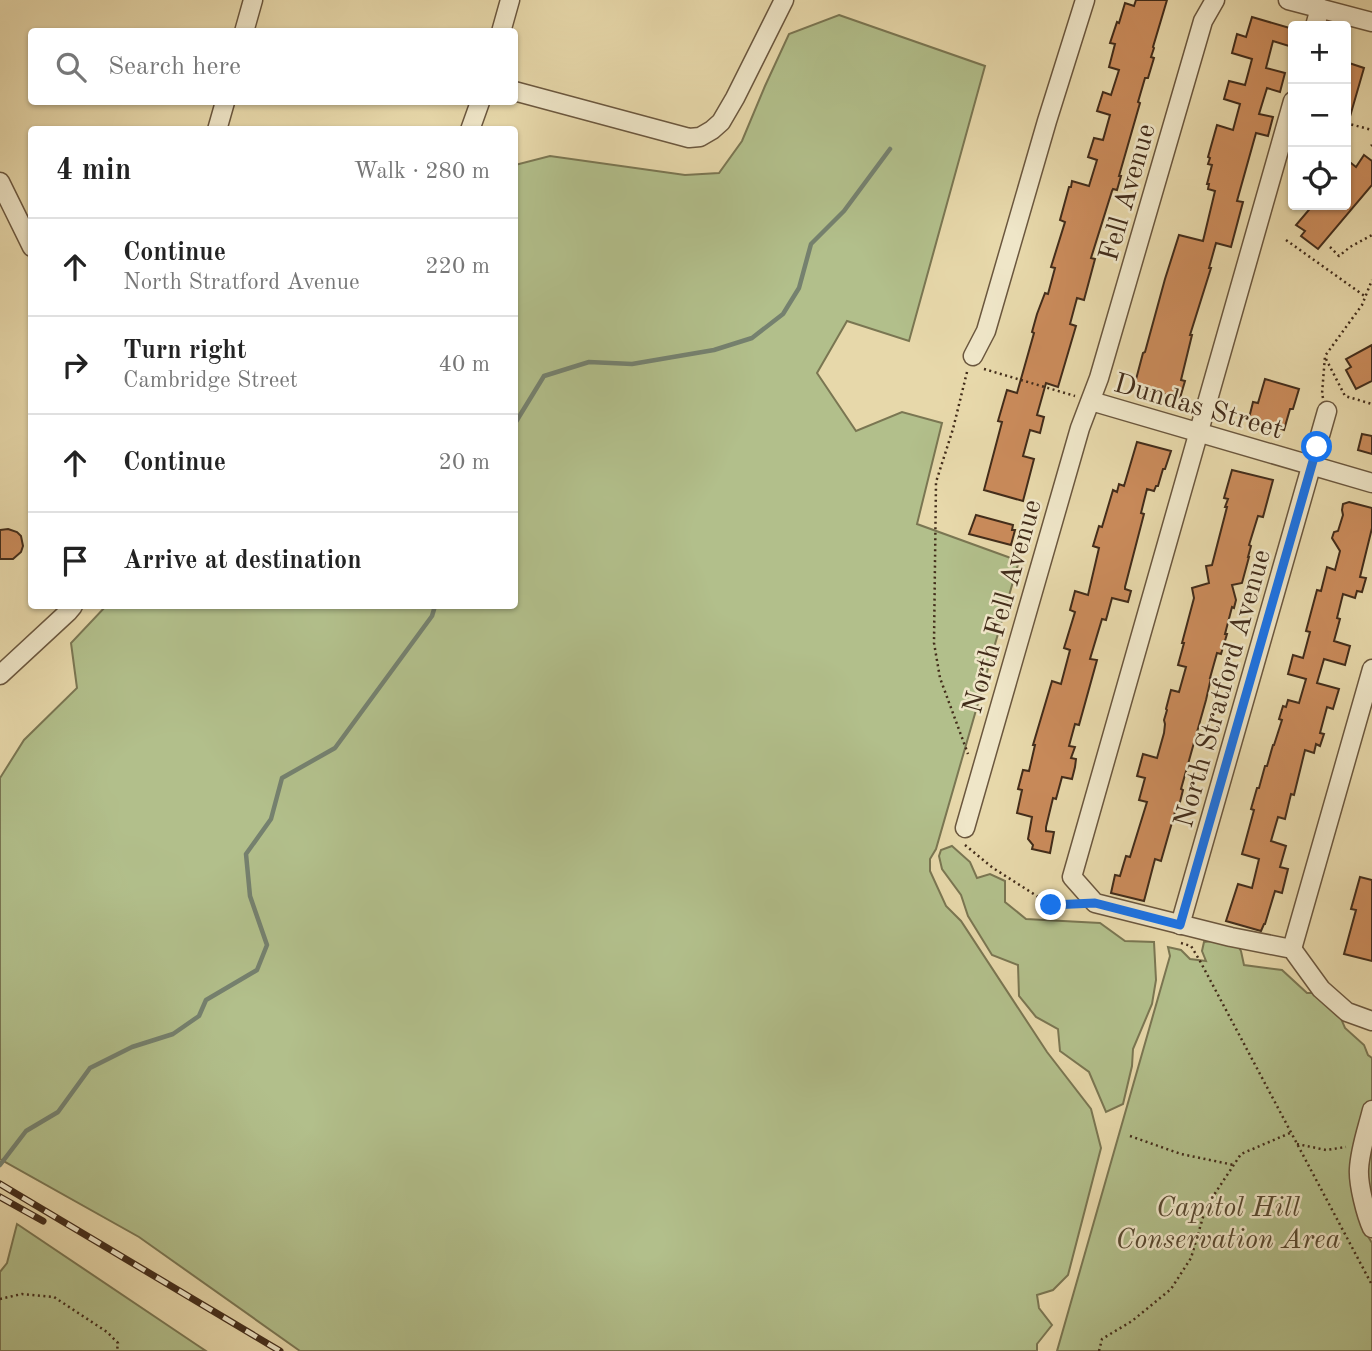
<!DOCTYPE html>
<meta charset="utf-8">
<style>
:root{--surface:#fff;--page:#f2f2f2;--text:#222;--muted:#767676;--line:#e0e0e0}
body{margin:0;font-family:"Old Standard TT",serif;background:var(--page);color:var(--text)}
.controls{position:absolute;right:21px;top:21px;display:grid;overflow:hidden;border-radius:7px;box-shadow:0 2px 5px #0004}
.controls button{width:63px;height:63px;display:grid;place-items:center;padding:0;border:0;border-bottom:2px solid var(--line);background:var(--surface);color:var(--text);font:35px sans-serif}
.stop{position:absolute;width:21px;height:21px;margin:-16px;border:5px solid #1a73e8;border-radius:50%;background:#fff}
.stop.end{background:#1a73e8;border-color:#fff;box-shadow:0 2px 7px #0008}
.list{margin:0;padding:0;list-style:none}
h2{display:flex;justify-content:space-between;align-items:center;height:91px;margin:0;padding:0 28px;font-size:30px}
h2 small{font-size:23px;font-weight:400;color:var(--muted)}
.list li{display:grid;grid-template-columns:46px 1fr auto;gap:21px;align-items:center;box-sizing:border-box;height:98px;padding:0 28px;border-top:2px solid var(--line)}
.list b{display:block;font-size:26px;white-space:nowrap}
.list p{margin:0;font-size:23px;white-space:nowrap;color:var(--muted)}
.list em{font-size:23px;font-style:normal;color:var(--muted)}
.icon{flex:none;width:38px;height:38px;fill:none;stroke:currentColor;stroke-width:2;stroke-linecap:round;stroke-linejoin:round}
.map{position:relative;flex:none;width:1372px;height:1351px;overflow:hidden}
.search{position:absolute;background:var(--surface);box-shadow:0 2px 5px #0004;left:28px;top:28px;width:490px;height:77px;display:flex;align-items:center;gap:18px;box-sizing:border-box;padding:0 24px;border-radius:7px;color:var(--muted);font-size:26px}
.panel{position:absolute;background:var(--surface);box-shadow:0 2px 5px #0004;left:28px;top:126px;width:490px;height:483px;border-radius:7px}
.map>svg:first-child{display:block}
</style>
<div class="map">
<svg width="1372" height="1351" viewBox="0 0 1372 1351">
<rect width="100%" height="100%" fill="#e7d8aa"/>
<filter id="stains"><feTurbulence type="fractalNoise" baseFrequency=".00286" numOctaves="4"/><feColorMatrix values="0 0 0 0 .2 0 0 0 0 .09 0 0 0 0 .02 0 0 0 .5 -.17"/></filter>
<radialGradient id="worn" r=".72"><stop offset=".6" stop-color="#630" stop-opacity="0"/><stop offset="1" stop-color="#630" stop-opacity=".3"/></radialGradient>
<!-- green -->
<g fill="#b2bf8b" stroke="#7a7652" stroke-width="2">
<polygon points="839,15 985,66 909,341 847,321 817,373 856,431 902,412 942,423 917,524 1019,561 936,849 930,859 930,871 946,906 961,921 1047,1052 1091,1109 1101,1148 1068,1275 1053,1290 1037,1295 1039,1308 1052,1325 1037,1344 1037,1351 300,1351 139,1237 0,1159 0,778 24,740 77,688 71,643 106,606 514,606 515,165 550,156 685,175 719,173 742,141 765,86 789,34"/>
<polygon points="952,846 970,862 977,878 990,874 1005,881 1005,902 1026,919 1100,923 1125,941 1154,942 1156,980 1152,1004 1133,1049 1132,1066 1123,1104 1106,1112 1089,1072 1060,1051 1058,1029 1036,1017 1019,996 1018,965 992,955 968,916 961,895 942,869 939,856 941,850"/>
<polygon points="1221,940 1235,941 1241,951 1244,965 1282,970 1307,993 1313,993 1321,1000 1337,1009 1345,1028 1364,1045 1368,1055 1372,1058 1372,1229 1366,1233 1372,1243 1372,1351 1057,1351 1170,956 1168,947 1181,950 1190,959 1206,961 1202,951 1204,942"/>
<polygon points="17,1224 197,1345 206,1351 0,1351 0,1272 7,1263"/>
</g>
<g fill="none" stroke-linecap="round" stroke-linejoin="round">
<!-- stream -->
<g stroke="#75816f" stroke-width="4.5">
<polyline points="514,425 544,376 589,362 632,364 714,350 752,338 783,314 799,288 811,244 844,211 890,149"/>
<polyline points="0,1165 26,1131 58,1112 90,1068 132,1047 173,1034 199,1016 206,1000 257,970 267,945 250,896 246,854 271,819 282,778 335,748 432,616 435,606"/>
</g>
</g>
<!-- building -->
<g fill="#ca8b5b" stroke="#422c1a" stroke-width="2">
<polygon points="1136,0 1167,0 1153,47 1154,48 1151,57 1154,58 1148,78 1145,78 1138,102 1140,103 1119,176 1121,176 1117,190 1113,189 1112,191 1091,258 1095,259 1084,300 1077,298 1070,324 1076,326 1058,387 1046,383 1037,415 1044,417 1040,433 1030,430 1023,456 1034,459 1023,501 984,490 1002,422 998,421 1007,390 1017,393 1034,333 1032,332 1037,314 1045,293 1048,294 1055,268 1051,267 1065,222 1060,220 1069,187 1071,187 1072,181 1089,186 1097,160 1088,157 1094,138 1103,140 1110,115 1097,111 1103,92 1111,95 1119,70 1109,67 1115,44 1110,43 1117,22 1119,23 1125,3 1134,6"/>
<polygon points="1252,17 1293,29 1289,46 1273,41 1266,68 1285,73 1280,92 1267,88 1259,114 1273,117 1268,136 1256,133 1237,201 1243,202 1231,247 1216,243 1209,268 1211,268 1190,335 1192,335 1181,380 1185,381 1180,398 1134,387 1143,353 1145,352 1165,279 1179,235 1203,241 1215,191 1208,189 1209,184 1207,184 1212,165 1208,164 1210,158 1208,157 1217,125 1233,130 1240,104 1224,99 1229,81 1245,85 1252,59 1232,53 1237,34 1246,37"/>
<polygon points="1346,62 1364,68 1349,120 1346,119"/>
<polygon points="1364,155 1372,161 1372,185 1318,249 1301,236 1305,231 1296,225 1313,205 1346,205 1346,159 1356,167"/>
<polygon points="1372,345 1372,381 1356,389 1346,370 1351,367 1346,359"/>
<polygon points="1265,379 1299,389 1293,409 1290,409 1284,430 1249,418 1253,402 1258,403"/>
<polygon points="1362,434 1372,436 1372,454 1358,450"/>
<polygon points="1137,442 1171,451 1165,469 1163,469 1158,486 1156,486 1154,491 1147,489 1141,513 1144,514 1125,587 1125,589 1131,591 1128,602 1112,598 1106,620 1102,619 1090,659 1097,660 1079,725 1075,724 1069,746 1075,747 1071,758 1076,759 1075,767 1072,779 1062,777 1056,799 1053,798 1046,827 1046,831 1054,832 1050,853 1032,849 1033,845 1028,839 1032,817 1017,813 1022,790 1018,789 1023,770 1029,771 1035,745 1033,745 1052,681 1061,684 1070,650 1064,648 1075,612 1070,610 1075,591 1088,595 1099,548 1093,546 1099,526 1102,527 1113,490 1117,492 1119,484 1124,486"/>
<polygon points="1232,470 1273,480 1263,517 1258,516 1249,545 1251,546 1248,557 1249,557 1242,583 1232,585 1236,600 1234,608 1232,607 1225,634 1227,634 1221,654 1217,653 1210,678 1211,678 1206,700 1181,789 1183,790 1179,806 1177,805 1161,861 1155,859 1144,901 1111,893 1115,875 1120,876 1126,856 1130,857 1147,802 1139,800 1145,778 1137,776 1143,754 1157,758 1164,733 1165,724 1164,720 1167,710 1166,709 1171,690 1179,692 1186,667 1178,665 1184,643 1182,643 1194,598 1192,588 1209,583 1206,566 1212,565 1227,507 1225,507 1228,499 1224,498"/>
<polygon points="1349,502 1372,508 1372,528 1360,577 1366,578 1362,592 1357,591 1355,598 1343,594 1337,618 1340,619 1334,641 1350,646 1345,665 1324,659 1317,683 1339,689 1333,709 1327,707 1320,733 1324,734 1320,746 1316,744 1314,753 1305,750 1294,795 1291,794 1285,819 1278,817 1271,841 1286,846 1280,867 1288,869 1282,893 1275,891 1265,924 1264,924 1261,931 1226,921 1238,884 1252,888 1259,859 1242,854 1254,810 1251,809 1257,788 1259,788 1265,766 1267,766 1273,745 1274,745 1282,720 1279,719 1283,706 1286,707 1288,700 1299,703 1306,679 1288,674 1293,655 1303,658 1310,632 1306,631 1317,590 1321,591 1327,567 1335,570 1340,551 1332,538 1334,532 1338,531 1343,515 1342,510 1343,504"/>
<polygon points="976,515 1013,525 1012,530 1015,530 1011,545 969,534"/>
<polygon points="8,529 17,532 21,536 23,546 21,552 13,559 0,559 0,530"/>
<polygon points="1360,877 1372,880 1372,961 1344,954 1356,910 1351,909"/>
</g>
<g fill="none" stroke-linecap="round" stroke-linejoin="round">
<defs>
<g id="minor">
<polyline points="1288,0 1372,22"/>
<polyline points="1315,26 1320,8"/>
<polyline points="244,32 253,0"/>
<polyline points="501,32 510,0"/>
<polyline points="514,91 689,138 700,137 712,130 721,122 735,98 784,0"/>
<polyline points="1293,101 1072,877 1095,903 1231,937 1292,949 1321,989 1347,1012 1372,1021"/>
<polyline points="217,130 225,102"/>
<polyline points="470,130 480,102"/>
<polyline points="0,182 32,247"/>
<polyline points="973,356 986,331 1047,121 1085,0"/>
<polyline points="1091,401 1372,483"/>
<polyline points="0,675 68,612 73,606"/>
<polyline points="965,828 1080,428 1099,378 1203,21 1215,0"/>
<polyline points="1180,925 1327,411"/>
<polyline points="1292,949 1372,669"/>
<path d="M1372,1110C1367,1130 1360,1149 1359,1169C1358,1184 1366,1215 1372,1228"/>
</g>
</defs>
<!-- minor casing -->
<use href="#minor" stroke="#6b573e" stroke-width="21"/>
<!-- path -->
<g stroke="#422c1a" stroke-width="2.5" stroke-dasharray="2 3.5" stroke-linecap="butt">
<polyline points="1346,123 1372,130"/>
<polyline points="1371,146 1372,145"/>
<polyline points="1286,240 1366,297"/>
<polyline points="1330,247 1339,256 1350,247 1372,235"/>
<polyline points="1326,359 1345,396 1372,404"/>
<polyline points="984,369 1075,396"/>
<polyline points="967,372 953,429 936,482 934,643 940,678 968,754"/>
<polyline points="1323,398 1322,394 1325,356 1362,305 1372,280"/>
<polyline points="965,845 993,868 1051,905 1072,904"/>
<polyline points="1181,943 1191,946 1200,961 1372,1285"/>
<polyline points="1130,1136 1181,1154 1234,1165"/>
<polyline points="1297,1144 1326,1150 1346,1147"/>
<polyline points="0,1299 22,1294 54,1297 107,1332 118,1343 117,1351"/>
<polyline points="1099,1351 1102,1339 1132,1321 1171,1289 1191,1258 1206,1207 1241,1154 1290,1133"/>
</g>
<!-- minor -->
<use href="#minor" stroke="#efe6c8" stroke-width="18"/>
<defs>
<g id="rail">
<polyline points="0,1184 280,1351"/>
<polyline points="0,1197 43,1221"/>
</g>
</defs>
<!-- rail casing -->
<use href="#rail" stroke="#422c1a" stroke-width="7"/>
<!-- rail -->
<use href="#rail" stroke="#efe6c8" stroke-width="4.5" stroke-dasharray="13" stroke-linecap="butt"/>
</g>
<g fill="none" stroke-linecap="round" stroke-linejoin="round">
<!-- route -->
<polyline stroke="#1a73e8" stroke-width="9" points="1051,905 1095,903 1180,925 1317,447"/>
</g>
<g text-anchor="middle" stroke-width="5" stroke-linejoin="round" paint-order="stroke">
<!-- street labels -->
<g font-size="28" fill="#422c1a" stroke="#efe6c8">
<text transform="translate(1126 192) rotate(-74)" y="10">Fell Avenue</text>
<text transform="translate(1199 405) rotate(16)" y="10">Dundas Street</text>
<text transform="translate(1001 606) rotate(-74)" y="10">North Fell Avenue</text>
<text transform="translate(1221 688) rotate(-74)" y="10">North Stratford Avenue</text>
</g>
<!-- park labels -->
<g font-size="28" font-style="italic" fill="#584931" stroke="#efe6c8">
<text x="1228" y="1216">Capitol Hill<tspan x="1228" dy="32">Conservation Area</tspan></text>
</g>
</g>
<rect width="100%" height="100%" filter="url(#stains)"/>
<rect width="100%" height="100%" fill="url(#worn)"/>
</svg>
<div class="controls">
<button>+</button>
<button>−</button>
<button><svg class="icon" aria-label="locate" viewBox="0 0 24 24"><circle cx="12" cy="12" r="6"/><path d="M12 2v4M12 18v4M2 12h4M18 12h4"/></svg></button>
</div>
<div class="stop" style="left:1317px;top:447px"></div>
<div class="stop end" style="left:1051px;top:905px"></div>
<div class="search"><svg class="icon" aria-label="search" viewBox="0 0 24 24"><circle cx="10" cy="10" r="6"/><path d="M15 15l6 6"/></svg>Search here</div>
<section class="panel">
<h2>4 min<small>Walk · 280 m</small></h2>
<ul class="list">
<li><svg class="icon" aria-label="ahead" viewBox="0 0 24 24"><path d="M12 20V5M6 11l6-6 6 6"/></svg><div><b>Continue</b><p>North Stratford Avenue</p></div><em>220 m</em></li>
<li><svg class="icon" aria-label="right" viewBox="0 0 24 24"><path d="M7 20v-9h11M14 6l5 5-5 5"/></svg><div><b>Turn right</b><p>Cambridge Street</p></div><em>40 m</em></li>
<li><svg class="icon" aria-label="ahead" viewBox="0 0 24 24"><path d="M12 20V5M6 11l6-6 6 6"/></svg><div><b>Continue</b></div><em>20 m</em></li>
<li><svg class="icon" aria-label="arrive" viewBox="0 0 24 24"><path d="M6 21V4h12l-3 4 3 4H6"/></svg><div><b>Arrive at destination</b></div></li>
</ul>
</section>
</div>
